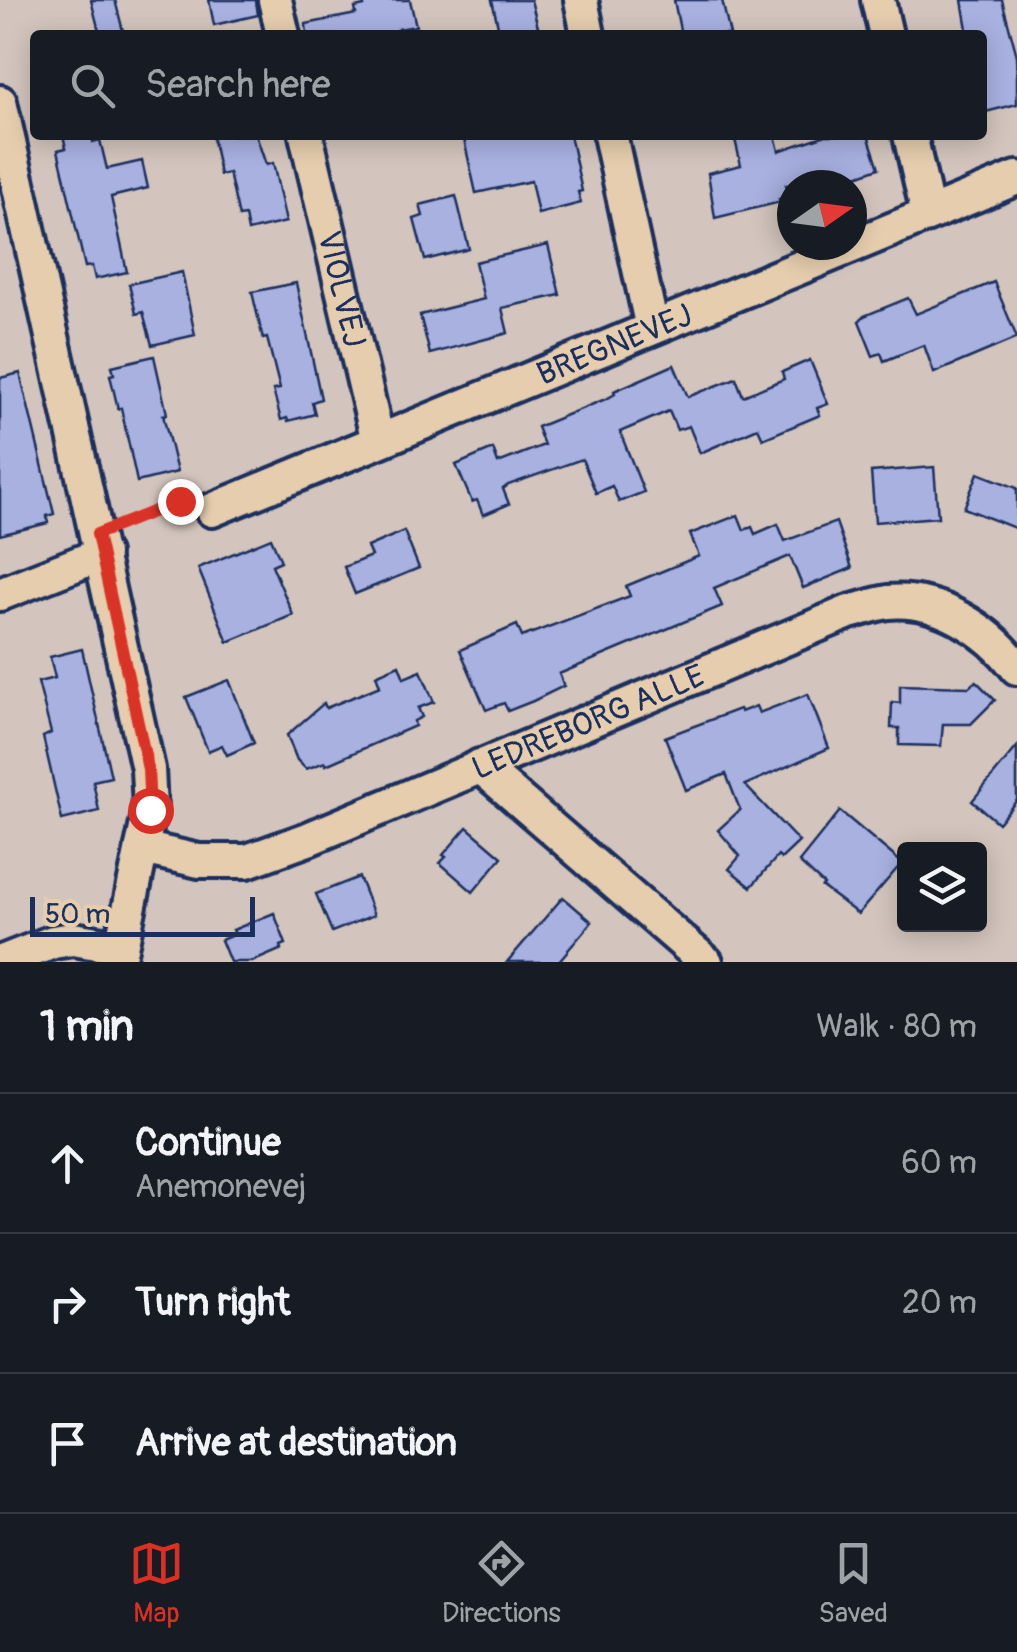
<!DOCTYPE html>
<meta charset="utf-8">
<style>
:root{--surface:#171b24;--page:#242831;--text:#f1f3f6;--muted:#9ea1a6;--line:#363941;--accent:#d93025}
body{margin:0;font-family:Pangolin,sans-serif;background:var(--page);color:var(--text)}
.controls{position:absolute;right:30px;bottom:30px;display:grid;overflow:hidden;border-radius:10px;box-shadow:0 5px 25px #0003}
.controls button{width:90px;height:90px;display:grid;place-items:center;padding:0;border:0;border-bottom:2px solid var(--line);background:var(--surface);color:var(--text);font:50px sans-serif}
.compass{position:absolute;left:777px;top:170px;width:90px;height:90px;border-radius:50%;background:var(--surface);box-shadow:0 5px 25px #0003;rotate:76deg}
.scale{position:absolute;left:30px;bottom:25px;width:225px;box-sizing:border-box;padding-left:10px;border:5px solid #1b2f5e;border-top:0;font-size:28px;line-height:35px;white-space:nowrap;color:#1b2f5e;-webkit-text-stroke:8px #e5cdad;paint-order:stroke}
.stop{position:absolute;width:30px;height:30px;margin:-22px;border:8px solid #d93025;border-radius:50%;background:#fff}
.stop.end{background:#d93025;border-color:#fff;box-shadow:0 2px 10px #0008}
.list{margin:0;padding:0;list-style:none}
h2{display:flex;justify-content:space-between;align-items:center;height:130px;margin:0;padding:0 40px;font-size:42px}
h2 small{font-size:32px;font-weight:400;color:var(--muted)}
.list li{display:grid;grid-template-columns:65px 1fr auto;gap:30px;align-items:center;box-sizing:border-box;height:140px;padding:0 40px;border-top:2px solid var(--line)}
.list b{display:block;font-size:38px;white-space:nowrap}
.list p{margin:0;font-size:32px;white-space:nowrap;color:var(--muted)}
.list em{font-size:32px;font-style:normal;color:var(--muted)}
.icon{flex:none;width:55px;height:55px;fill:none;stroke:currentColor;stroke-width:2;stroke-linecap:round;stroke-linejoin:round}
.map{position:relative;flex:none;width:1017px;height:962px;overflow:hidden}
.search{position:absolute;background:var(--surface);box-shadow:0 5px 25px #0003;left:30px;right:30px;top:30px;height:110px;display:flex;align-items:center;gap:25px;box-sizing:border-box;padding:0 35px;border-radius:10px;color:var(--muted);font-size:38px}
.sheet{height:550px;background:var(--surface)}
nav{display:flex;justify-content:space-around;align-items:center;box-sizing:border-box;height:140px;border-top:2px solid var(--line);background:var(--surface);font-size:28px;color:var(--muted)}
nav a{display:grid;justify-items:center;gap:5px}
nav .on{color:var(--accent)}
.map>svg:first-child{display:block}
</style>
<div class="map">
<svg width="1017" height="962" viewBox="0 0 1017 962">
<rect width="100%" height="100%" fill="#d3c5bd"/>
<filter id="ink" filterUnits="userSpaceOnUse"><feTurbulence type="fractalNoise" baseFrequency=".01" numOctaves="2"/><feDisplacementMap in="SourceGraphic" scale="20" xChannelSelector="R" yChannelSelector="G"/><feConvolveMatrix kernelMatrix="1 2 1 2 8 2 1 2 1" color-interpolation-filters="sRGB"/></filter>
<g filter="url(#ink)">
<!-- building -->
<g fill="#a9b1e1" stroke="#1b2f5e" stroke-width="2.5">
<polygon points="91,0 115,0 124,35 100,35"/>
<polygon points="209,0 256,0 258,15 214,25"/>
<polygon points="362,0 410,0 416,26 398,29 399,35 307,35 306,24 356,14 355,8 364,6"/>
<polygon points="492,0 531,0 540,35 500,35"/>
<polygon points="674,0 722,0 730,35 681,35"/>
<polygon points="962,0 1002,0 1017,56 1017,104 982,113 982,35 968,35"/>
<polygon points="63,135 92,135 93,142 100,140 107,169 142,161 148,188 111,197 127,272 95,279 92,266 85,267 58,150 66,148"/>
<polygon points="212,135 256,135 266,165 273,163 286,222 248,231 245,216 239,217 229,173 220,175"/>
<polygon points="463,135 570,135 582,191 578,192 581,203 538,214 531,181 476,193"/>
<polygon points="734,135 775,135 779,151 826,135 868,135 879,168 832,185 786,185 790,197 779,199 780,202 715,218 708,173 741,165"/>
<polygon points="456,196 469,249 425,260 414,219 423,216 420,205"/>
<polygon points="548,245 560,295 502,308 508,333 430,354 420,315 484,299 475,262"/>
<polygon points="182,272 195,335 152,345 143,312 136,314 129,284"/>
<polygon points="994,282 1017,338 934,373 924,345 884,361 881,353 873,356 859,321 864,316 908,298 916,314"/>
<polygon points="296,283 321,399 312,402 315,414 288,421 287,418 281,420 273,390 280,389 267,338 263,339 252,292"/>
<polygon points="154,356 167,414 163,415 177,472 137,482 121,408 118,409 110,375 114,374 112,366"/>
<polygon points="810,360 828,404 817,408 820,415 763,439 758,428 700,453 689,426 677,430 669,411 620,432 644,492 619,502 612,486 596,493 582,459 508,485 503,489 509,504 483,515 477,500 472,502 456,465 493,449 498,463 544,445 537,427 608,398 615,394 614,391 674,365 688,397 736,378 743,396 784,379 782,372"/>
<polygon points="20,373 54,514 47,516 48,523 0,535 0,378"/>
<polygon points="934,467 938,517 875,522 871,472"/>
<polygon points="978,473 1017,488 1017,529 964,508"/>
<polygon points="738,515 744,530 752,527 755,534 778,524 785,541 836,522 852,568 803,588 790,556 714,588 722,606 559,674 564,686 533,701 508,711 504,703 486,710 460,650 517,625 522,637 630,596 626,586 699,556 690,534"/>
<polygon points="404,531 419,568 355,594 344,567 371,556 367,547"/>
<polygon points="271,538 281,561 272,565 293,615 228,642 198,568"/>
<polygon points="82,649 111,777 93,781 99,811 62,820 43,737 51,733 38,682 55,678 50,657"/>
<polygon points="399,665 404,678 421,671 434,702 418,708 422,717 414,721 415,726 326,765 325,762 306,769 297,760 287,735 324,703 326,708 380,686 376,675"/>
<polygon points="229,680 254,743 227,755 222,745 208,751 186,697"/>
<polygon points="976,681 995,700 971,724 943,724 941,746 899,745 899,728 891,728 892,702 900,703 900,685 969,687"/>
<polygon points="808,694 829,748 745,785 799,842 781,859 778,856 751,887 729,869 740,856 718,830 740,810 726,774 686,790 665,737 739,709 741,712 756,706 759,713"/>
<polygon points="1017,747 1017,800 998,823 972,801"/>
<polygon points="840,811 902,863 858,914 822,887 824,885 799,862"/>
<polygon points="467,827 502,857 473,892 440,863 446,857 443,855"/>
<polygon points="359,877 374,915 332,932 316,894"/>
<polygon points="563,897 592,922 558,962 507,962"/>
<polygon points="274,913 286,944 281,946 282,949 252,962 230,962 221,940 235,934 233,930"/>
</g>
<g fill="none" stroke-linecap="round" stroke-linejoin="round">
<defs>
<g id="street">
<polyline points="275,0 283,35"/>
<polyline points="581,0 588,35"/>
<polyline points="878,0 886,35"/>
<polyline points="0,102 148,769 150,809 118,962"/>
<path id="s1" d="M306,135L378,441"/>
<polyline points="610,135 652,328"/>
<polyline points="910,135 928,214"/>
<path id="s2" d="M212,510L1017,178"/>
<polyline points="0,594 102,554"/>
<polyline points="480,766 706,962"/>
<path id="s3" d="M142,848L199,861H247L308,839L849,612C862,609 875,604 888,602C938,597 989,630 1017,668"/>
<polyline points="2,962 53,942 73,939 121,947"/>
</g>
</defs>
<!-- street casing -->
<use href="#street" stroke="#1b2f5e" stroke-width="40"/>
<!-- path -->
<polyline stroke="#1b2f5e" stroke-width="5" stroke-dasharray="10 8" stroke-linecap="butt" points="125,523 184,499"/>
<!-- street -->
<use href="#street" stroke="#e5cdad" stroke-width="32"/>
</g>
</g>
<g fill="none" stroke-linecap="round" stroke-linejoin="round" filter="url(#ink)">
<!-- route -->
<polyline stroke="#d93025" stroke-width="12" points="150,810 148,769 97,534 180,501"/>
</g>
<g text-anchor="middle" stroke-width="9" stroke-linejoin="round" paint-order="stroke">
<!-- street labels -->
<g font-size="32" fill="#1b2f5e" stroke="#e5cdad">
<text dy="11" stroke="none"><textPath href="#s1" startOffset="158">VIOLVEJ</textPath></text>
<text dy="11" stroke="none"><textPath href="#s2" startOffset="435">BREGNEVEJ</textPath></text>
<text dy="11" stroke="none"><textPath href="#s3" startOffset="475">LEDREBORG ALLE</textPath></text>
</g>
</g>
</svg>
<div class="controls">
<button><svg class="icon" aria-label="layers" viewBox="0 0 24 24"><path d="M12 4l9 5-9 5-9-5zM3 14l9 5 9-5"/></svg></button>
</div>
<svg class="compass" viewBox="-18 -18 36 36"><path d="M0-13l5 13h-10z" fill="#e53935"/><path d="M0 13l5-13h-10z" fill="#9ea1a6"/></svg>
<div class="scale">50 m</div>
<div class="stop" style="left:150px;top:810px"></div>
<div class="stop end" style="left:180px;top:501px"></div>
<div class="search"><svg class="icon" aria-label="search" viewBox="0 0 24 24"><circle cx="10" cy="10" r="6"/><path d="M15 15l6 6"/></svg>Search here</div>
</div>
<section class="sheet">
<h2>1 min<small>Walk · 80 m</small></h2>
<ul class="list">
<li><svg class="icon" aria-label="ahead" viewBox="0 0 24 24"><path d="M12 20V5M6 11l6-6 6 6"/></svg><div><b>Continue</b><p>Anemonevej</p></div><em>60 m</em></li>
<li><svg class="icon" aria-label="right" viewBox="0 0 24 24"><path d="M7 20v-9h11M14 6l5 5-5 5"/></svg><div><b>Turn right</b></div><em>20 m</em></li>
<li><svg class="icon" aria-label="arrive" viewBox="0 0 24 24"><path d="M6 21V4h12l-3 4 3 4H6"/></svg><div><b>Arrive at destination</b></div></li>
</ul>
</section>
<nav>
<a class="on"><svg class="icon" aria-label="map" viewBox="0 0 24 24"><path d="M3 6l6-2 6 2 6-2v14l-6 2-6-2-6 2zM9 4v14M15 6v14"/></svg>Map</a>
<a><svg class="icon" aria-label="directions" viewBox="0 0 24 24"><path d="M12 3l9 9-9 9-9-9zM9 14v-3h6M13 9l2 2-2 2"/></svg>Directions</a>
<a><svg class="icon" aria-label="saved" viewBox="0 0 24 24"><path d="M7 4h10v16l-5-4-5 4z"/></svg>Saved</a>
</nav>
